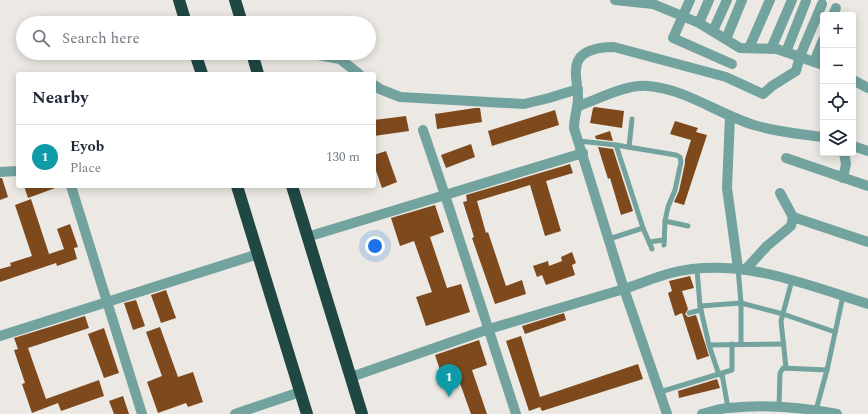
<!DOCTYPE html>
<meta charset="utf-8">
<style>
:root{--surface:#fff;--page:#f2f2f3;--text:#1f2937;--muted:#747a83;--line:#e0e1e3;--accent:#b45309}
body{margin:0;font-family:Spectral,serif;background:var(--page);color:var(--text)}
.controls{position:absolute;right:12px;top:12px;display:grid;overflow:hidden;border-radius:4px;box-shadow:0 2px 10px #0003}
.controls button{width:36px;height:36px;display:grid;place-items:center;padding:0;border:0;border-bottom:1px solid var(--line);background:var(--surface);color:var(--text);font:20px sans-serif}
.you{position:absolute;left:375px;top:246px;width:14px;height:14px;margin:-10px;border:3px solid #fff;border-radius:50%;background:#1a73e8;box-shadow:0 0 0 6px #1a73e833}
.badge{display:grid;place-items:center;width:26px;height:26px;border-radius:50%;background:var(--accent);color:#fff;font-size:13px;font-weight:700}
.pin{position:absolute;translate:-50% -33px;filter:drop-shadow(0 1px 2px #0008)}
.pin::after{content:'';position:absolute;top:21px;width:14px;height:12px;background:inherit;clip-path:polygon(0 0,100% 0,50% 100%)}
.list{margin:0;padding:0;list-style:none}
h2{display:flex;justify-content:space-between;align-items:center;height:52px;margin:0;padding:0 16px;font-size:17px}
h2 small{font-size:13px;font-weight:400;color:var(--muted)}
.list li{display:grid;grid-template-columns:26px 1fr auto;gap:12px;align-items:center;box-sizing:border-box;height:64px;padding:0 16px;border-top:1px solid var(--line)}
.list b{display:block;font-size:15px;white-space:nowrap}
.list p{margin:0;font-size:13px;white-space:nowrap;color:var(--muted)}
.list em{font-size:13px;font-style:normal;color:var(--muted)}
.icon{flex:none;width:22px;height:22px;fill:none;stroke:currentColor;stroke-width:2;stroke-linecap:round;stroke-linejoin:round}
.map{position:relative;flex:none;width:868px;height:414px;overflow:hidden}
.search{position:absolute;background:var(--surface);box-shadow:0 2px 10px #0003;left:16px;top:16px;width:360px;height:44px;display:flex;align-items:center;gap:10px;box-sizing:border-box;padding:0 14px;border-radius:22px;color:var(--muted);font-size:15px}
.panel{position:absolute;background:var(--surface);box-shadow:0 2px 10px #0003;left:16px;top:72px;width:360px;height:116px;border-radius:4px}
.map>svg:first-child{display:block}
</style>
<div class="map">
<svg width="868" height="414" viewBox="0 0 868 414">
<rect width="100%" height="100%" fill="#ece9e4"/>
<!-- building -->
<g fill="#7e4a1d">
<polygon points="595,107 624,111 622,128 590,123 593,108"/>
<polygon points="475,108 480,108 482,122 437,129 435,114"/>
<polygon points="555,110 559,125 492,146 488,131"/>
<polygon points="406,116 409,131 374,136 374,120"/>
<polygon points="675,121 698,128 696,132 707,135 684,205 674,202 679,191 685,163 685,159 691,140 670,134"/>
<polygon points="610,131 613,141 596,139 595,136"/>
<polygon points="471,144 475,157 446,168 441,155"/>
<polygon points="598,147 613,149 633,211 621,215 610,178 608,179"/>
<polygon points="386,151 397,182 382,188 374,165 374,155"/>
<polygon points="570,164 573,173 546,181 561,231 545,236 530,185 477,201 486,233 488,232 506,286 522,280 526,294 495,304 472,238 474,237 463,202 467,201 466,195"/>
<polygon points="0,178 2,178 8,197 0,200"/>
<polygon points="24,186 58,186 58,187 28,198"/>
<polygon points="31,199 49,254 64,249 57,229 70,224 78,247 74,248 77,259 57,266 56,263 0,282 0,269 11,266 10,263 32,256 15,205"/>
<polygon points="435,205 444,232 430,237 447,288 461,284 470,312 426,326 416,297 432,292 414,241 400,246 391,218"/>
<polygon points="572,252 576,263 572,265 575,275 546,285 542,275 537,277 533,266 548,261 549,266 562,261 561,257"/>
<polygon points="690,276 694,288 682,291 688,309 685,314 688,317 696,315 709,356 697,360 682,313 675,316 668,293 672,291 669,281"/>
<polygon points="166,290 176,318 161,323 151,295"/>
<polygon points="136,300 145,326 133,330 124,303"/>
<polygon points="564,313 566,320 525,334 522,326"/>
<polygon points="85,316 89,328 28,348 46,399 99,380 104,396 61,411 58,403 32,413 22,384 25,383 14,350 18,349 14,338"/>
<polygon points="160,327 178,377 193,372 203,402 188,407 186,403 158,413 147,382 162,376 146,332"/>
<polygon points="104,328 119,373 104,378 88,334"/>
<polygon points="521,336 540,397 638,364 643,379 542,411 540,407 529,411 506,341"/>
<polygon points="479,340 487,365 472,370 487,414 471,414 457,375 443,379 435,355"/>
<polygon points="717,379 720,388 679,398 678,391"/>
<polygon points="123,396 129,414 114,414 109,401"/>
</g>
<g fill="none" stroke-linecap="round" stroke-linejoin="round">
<!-- lane -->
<g stroke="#73a39f" stroke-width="5">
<polyline points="579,141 616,145 676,155 680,157 681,162 675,190 668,207 665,221 664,245"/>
<polyline points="616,145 643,228 652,249"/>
<polyline points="629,147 632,119"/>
<polyline points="665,221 688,226"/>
<polyline points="609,239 643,228"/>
<polyline points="649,242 664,240"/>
<polyline points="738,268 741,303 741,344"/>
<polyline points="697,269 700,306 709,345 719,375"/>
<polyline points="700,306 741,303 783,314 835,332"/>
<polyline points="689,313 701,310"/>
<polyline points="709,345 784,344"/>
<polyline points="786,368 781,321 792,280"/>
<polyline points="722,374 728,408"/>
<polyline points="660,392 732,370 732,344"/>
<polyline points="779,406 780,373 783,368 827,370"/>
<polyline points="816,410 827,370 843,296"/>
</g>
<!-- street -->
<g stroke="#73a39f" stroke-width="10">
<polyline points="615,0 653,4 699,23 740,48 777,49 823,65"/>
<polyline points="690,0 673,38 732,64"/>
<polyline points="833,15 836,8"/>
<polyline points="699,23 709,0"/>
<polyline points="713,31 727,0"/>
<polyline points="726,39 742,0"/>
<polyline points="749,48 770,0"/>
<polyline points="771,49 792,0"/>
<polyline points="786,52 806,1"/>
<polyline points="307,53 340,59 359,74"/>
<polyline points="814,62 823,40"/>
<polyline points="853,80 868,88"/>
<polyline points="374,85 380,89 400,97 524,104 549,98 578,89"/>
<path d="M578,106C599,99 626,84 648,86C686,89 718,114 754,125C776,132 800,134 823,137"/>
<polyline points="730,116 727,188 738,268"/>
<polyline points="423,130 445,195 583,153"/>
<polyline points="853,146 868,151"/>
<polyline points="786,158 868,186"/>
<polyline points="0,172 18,171"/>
<polyline points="843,178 846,164 844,153"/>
<polyline points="71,186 142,414"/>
<polyline points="793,217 868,242"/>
<polyline points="307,237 445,195 516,414"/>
<polyline points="745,270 767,246 791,226 793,217 780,193"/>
<polyline points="0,336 258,254"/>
<path d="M351,377L489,329L624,289L574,128C574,117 578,108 578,97C578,87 575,78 576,69C577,50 599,47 614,47L726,77L763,94L772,86L796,71L800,56L822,4"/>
<polyline points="235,414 300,392"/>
<path d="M667,414L624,289C640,284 655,277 671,273C738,256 805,284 868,304"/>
<path d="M702,414C711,412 720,408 729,408C765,404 801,407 837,414"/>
</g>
<!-- highway -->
<g stroke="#1f4845" stroke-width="12">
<polyline points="179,0 186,23"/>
<polyline points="235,0 242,23"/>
<polyline points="195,53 202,74"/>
<polyline points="252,53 258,74"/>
<polyline points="237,186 307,414"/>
<polyline points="292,186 362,414"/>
</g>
</g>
</svg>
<div class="controls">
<button>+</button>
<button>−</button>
<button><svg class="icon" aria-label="locate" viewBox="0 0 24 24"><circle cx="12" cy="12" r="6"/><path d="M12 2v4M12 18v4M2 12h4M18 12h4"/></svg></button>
<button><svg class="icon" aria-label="layers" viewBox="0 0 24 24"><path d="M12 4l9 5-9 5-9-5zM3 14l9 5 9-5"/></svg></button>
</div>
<div class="you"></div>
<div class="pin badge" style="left:449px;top:397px;background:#0f9aa8">1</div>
<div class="search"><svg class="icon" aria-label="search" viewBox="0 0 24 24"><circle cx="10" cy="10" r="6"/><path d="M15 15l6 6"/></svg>Search here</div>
<section class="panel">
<h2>Nearby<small></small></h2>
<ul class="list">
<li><span class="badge" style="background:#0f9aa8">1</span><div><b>Eyob</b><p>Place</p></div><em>130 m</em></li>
</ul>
</section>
</div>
